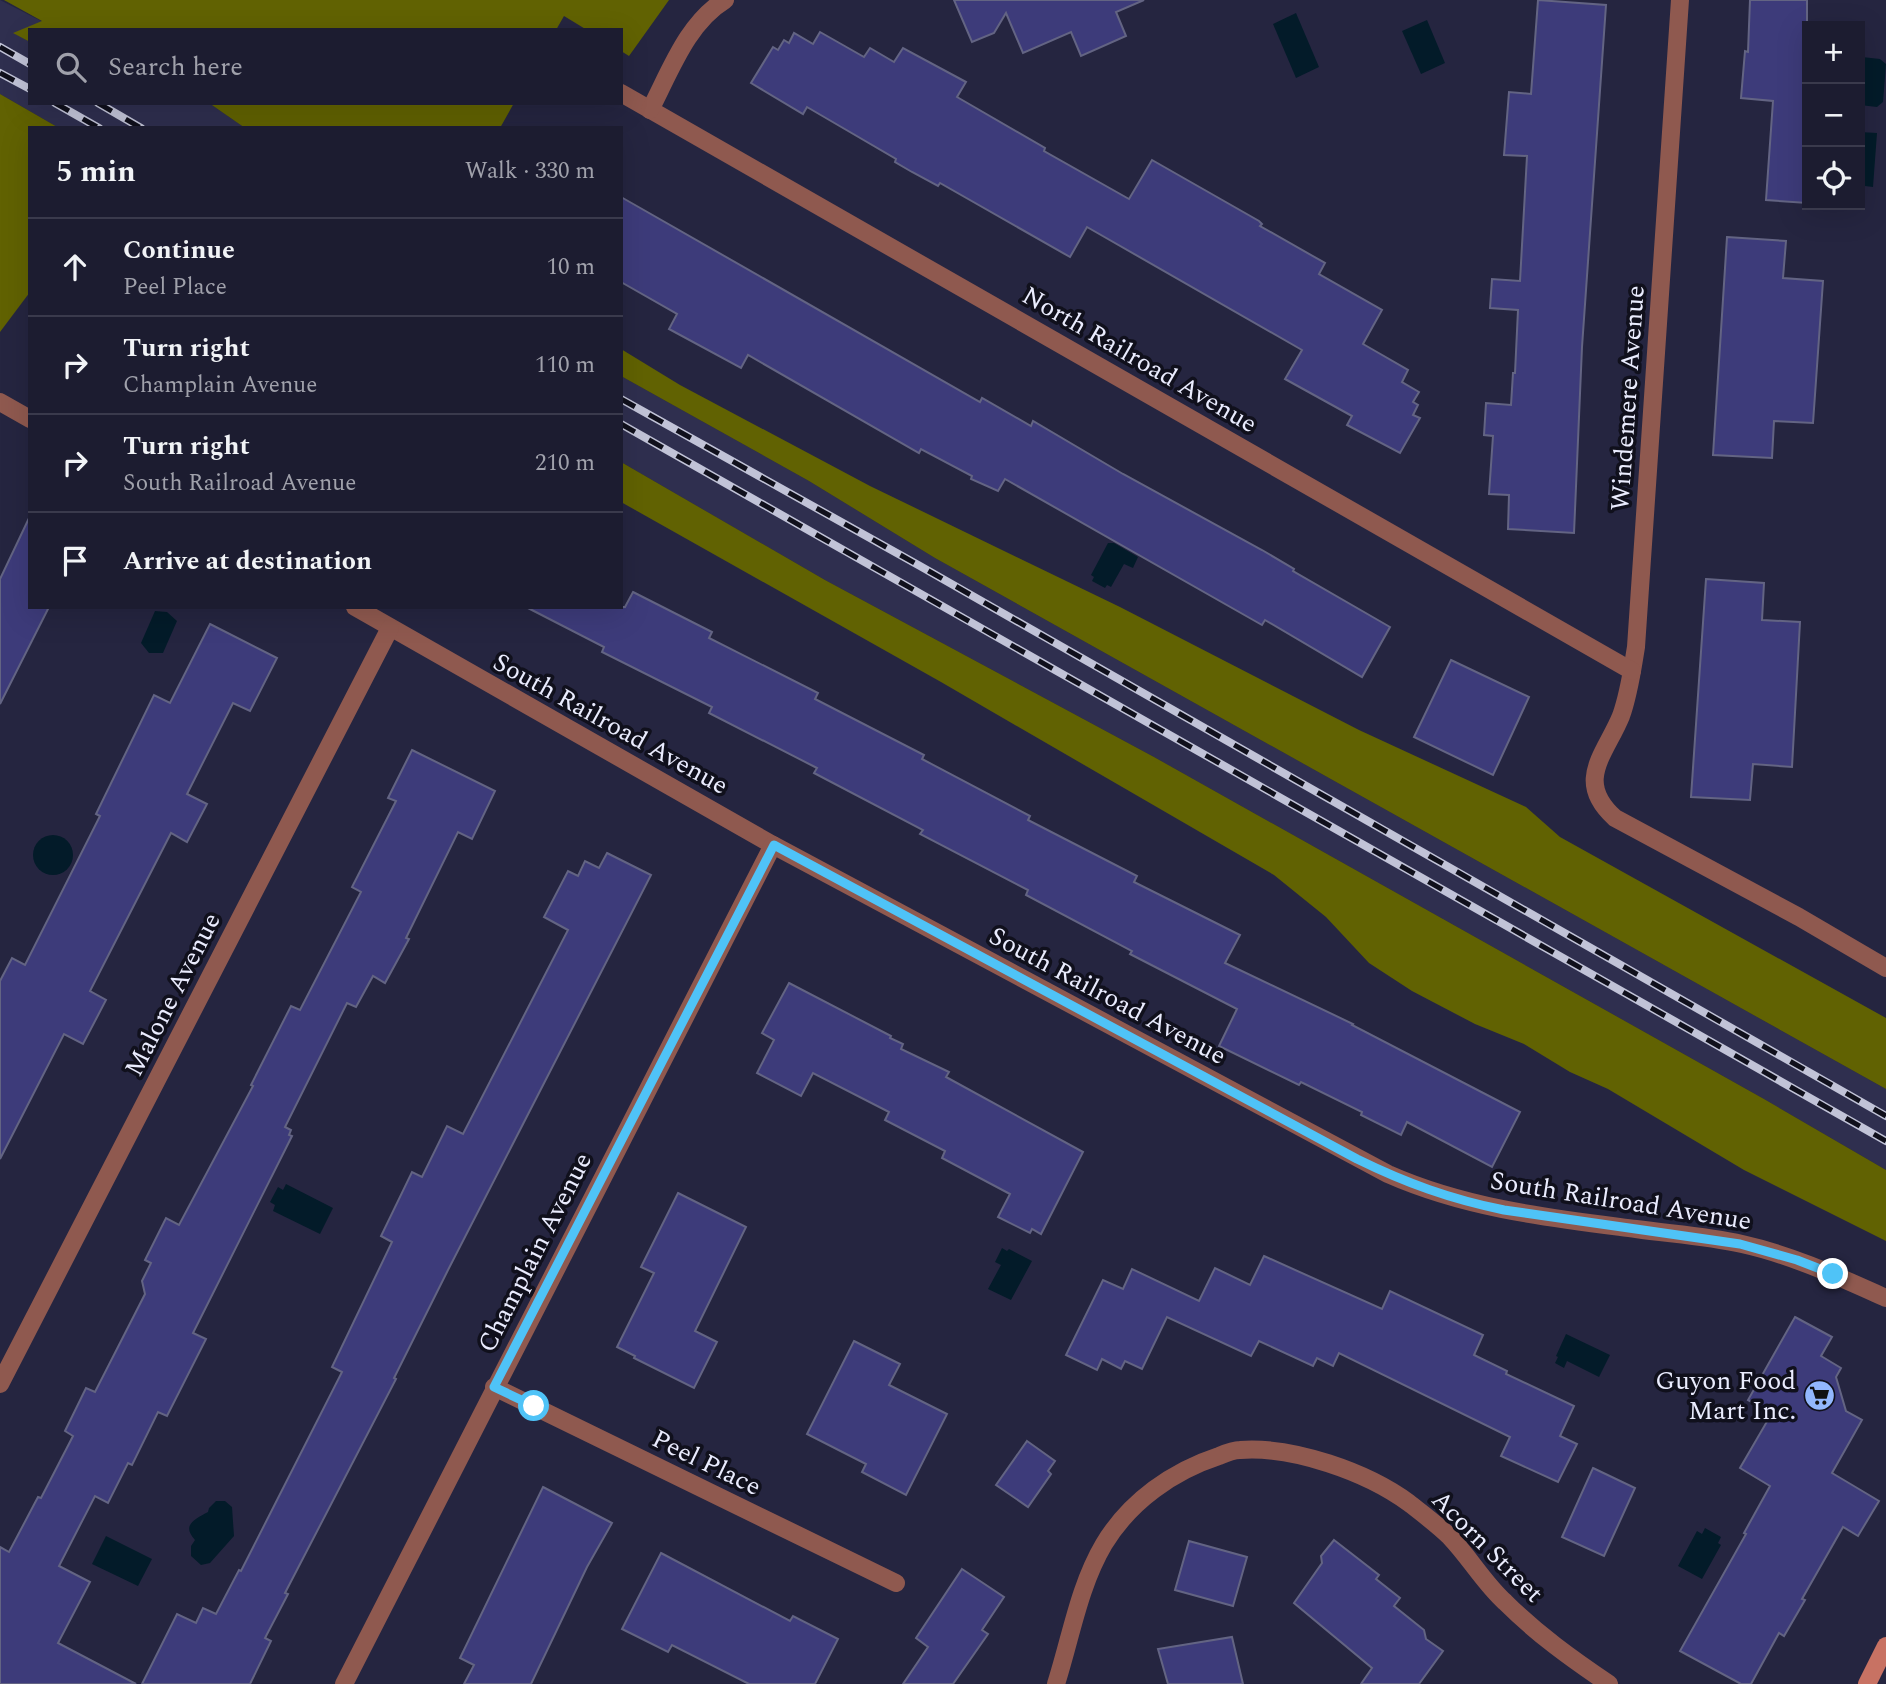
<!DOCTYPE html>
<meta charset="utf-8">
<style>
:root{--surface:#1c1c30;--page:#252538;--text:#f1f3f6;--muted:#a0a1ab;--line:#3a3a4c}
body{margin:0;font-family:Spectral,serif;background:var(--page);color:var(--text)}
.controls{position:absolute;right:21px;top:21px;display:grid;overflow:hidden;border-radius:0px;box-shadow:0 7px 28px #0002}
.controls button{width:63px;height:63px;display:grid;place-items:center;padding:0;border:0;border-bottom:2px solid var(--line);background:var(--surface);color:var(--text);font:35px sans-serif}
.stop{position:absolute;width:21px;height:21px;margin:-16px;border:5px solid #4fc3f7;border-radius:50%;background:#fff}
.stop.end{background:#4fc3f7;border-color:#fff;box-shadow:0 2px 7px #0008}
.list{margin:0;padding:0;list-style:none}
h2{display:flex;justify-content:space-between;align-items:center;height:91px;margin:0;padding:0 28px;font-size:30px}
h2 small{font-size:23px;font-weight:400;color:var(--muted)}
.list li{display:grid;grid-template-columns:46px 1fr auto;gap:21px;align-items:center;box-sizing:border-box;height:98px;padding:0 28px;border-top:2px solid var(--line)}
.list b{display:block;font-size:26px;white-space:nowrap}
.list p{margin:0;font-size:23px;white-space:nowrap;color:var(--muted)}
.list em{font-size:23px;font-style:normal;color:var(--muted)}
.icon{flex:none;width:38px;height:38px;fill:none;stroke:currentColor;stroke-width:2;stroke-linecap:round;stroke-linejoin:round}
.map{position:relative;flex:none;width:1886px;height:1684px;overflow:hidden}
.search{position:absolute;background:var(--surface);box-shadow:0 7px 28px #0002;left:28px;top:28px;width:595px;height:77px;display:flex;align-items:center;gap:18px;box-sizing:border-box;padding:0 24px;border-radius:0px;color:var(--muted);font-size:26px}
.panel{position:absolute;background:var(--surface);box-shadow:0 7px 28px #0002;left:28px;top:126px;width:595px;height:483px;border-radius:0px}
.map>svg:first-child{display:block}
</style>
<div class="map">
<svg width="1886" height="1684" viewBox="0 0 1886 1684">
<rect width="100%" height="100%" fill="#252540"/>
<!-- built -->
<g fill="#2f2f4f">
<polygon points="0,0 43,22 14,33 30,42 30,103 209,103 245,128 59,128 0,94"/>
<polygon points="621,376 809,481 935,558 1886,1089 1886,1170 1764,1099 1154,757 825,580 621,462"/>
</g>
<!-- forest -->
<g fill="#616202">
<polygon points="4,0 669,0 629,56 621,51 621,30 587,30 564,16 556,30 30,30 30,42 13,33 42,21"/>
<polygon points="0,94 59,128 30,128 30,292 0,332"/>
<polygon points="209,103 514,103 500,128 245,128"/>
<polygon points="621,349 680,385 870,486 1120,607 1359,730 1526,807 1560,837 1886,1018 1886,1089 935,558 809,481 621,376"/>
<polygon points="621,462 825,580 1154,757 1764,1099 1886,1170 1886,1241 1744,1170 1608,1089 1570,1072 1524,1044 1475,1024 1412,991 1369,963 1326,917 1274,875 941,682 621,502"/>
</g>
<!-- water -->
<g fill="#031b29">
<polygon points="1296,13 1319,67 1296,78 1273,24"/>
<polygon points="1427,20 1445,63 1421,74 1402,31"/>
<polygon points="1862,57 1880,59 1886,64 1883,102 1877,107 1860,105 1860,59"/>
<polygon points="1860,132 1877,133 1873,187 1865,186 1864,194 1860,194"/>
<polygon points="1108,543 1114,543 1138,557 1133,568 1124,564 1111,587 1107,585 1105,588 1092,581 1094,577 1091,575"/>
<polygon points="155,611 167,612 177,621 163,653 149,653 141,643"/>
<circle cx="53" cy="855" r="20"/>
<polygon points="286,1184 333,1208 320,1234 273,1211 275,1205 270,1202 278,1187 283,1190"/>
<polygon points="1002,1248 1007,1251 1009,1249 1032,1261 1011,1300 988,1289 1001,1265 995,1262"/>
<polygon points="1566,1334 1610,1355 1599,1377 1567,1361 1564,1368 1555,1363 1558,1357 1556,1356"/>
<path d="M216,1501H225L232,1507L234,1536L210,1563L201,1565L191,1556V1546L195,1540C181,1525 195,1519 208,1512L209,1508Z"/>
<polygon points="1705,1528 1721,1537 1718,1543 1721,1545 1702,1579 1678,1566 1697,1531 1702,1534"/>
<polygon points="106,1536 152,1559 138,1586 92,1564"/>
</g>
<!-- building -->
<g fill="#3d3b7a" stroke="#636483" stroke-width="2">
<polygon points="954,0 1144,0 1116,12 1126,36 1081,56 1071,32 1023,53 1006,13 994,33 972,42"/>
<polygon points="1538,0 1606,5 1582,347 1574,533 1508,529 1509,495 1489,494 1493,436 1484,435 1486,403 1511,405 1513,373 1515,373 1518,310 1490,308 1492,279 1520,281 1527,156 1504,155 1509,92 1531,94"/>
<polygon points="1750,0 1807,0 1807,203 1766,200 1773,101 1741,98 1745,51 1748,52"/>
<polygon points="820,32 864,57 870,48 894,62 903,48 966,82 957,97 1045,148 1044,151 1129,199 1152,160 1259,221 1262,224 1260,226 1325,263 1319,274 1382,310 1363,344 1408,370 1402,382 1419,392 1413,402 1418,405 1413,415 1420,418 1400,453 1347,425 1352,416 1285,379 1302,350 1087,227 1070,257 940,183 938,186 912,172 895,162 896,159 807,107 803,114 751,83 773,47 778,50 784,40 789,43 794,33 813,44"/>
<polygon points="621,197 980,402 982,398 1031,426 1033,421 1123,474 1262,550 1294,569 1293,571 1390,627 1362,677 1265,620 1262,625 1005,479 998,491 971,479 972,476 921,449 919,453 748,355 741,368 669,329 677,314 621,282"/>
<polygon points="1727,237 1786,241 1783,278 1823,281 1813,423 1774,421 1772,458 1713,455"/>
<polygon points="30,516 30,607 49,607 0,704 0,579"/>
<polygon points="1706,579 1764,583 1762,620 1800,622 1792,767 1753,764 1750,800 1691,797"/>
<polygon points="633,592 712,632 709,638 818,693 815,699 924,755 922,759 1030,816 1028,820 1137,876 1134,882 1240,935 1225,963 1353,1024 1352,1025 1520,1112 1492,1167 1407,1122 1401,1135 1361,1115 1362,1112 1301,1082 1299,1085 1219,1046 1237,1009 1130,954 1132,951 1026,895 1028,890 920,834 923,830 814,773 817,768 709,713 712,707 602,652 604,647 526,607 625,607"/>
<polygon points="210,624 277,658 250,711 233,703 187,794 207,804 187,842 171,833 90,991 106,1000 83,1044 64,1034 0,1159 0,981 12,958 25,965 100,816 96,814 154,695 170,703"/>
<polygon points="1451,660 1529,697 1493,775 1414,737"/>
<polygon points="412,750 495,791 472,839 458,832 406,938 409,939 385,983 373,976 356,1007 347,1003 285,1127 291,1130 289,1135 292,1136 193,1333 206,1339 167,1416 158,1412 132,1465 128,1463 108,1503 95,1496 59,1566 90,1582 58,1643 136,1684 0,1684 0,1547 9,1552 38,1497 41,1498 73,1436 65,1431 86,1388 95,1392 145,1294 142,1281 151,1263 145,1260 166,1218 179,1225 253,1086 251,1085 291,1006 300,1010 361,892 352,887 396,801 388,798"/>
<polygon points="607,853 651,875 448,1270 394,1378 396,1379 285,1593 288,1594 265,1638 271,1641 250,1684 142,1684 177,1614 196,1623 203,1608 216,1614 239,1570 241,1571 342,1372 332,1367 392,1242 381,1236 412,1172 422,1177 447,1126 463,1134 568,930 544,917 568,871 578,876 585,861 599,868"/>
<polygon points="789,983 891,1036 890,1038 903,1044 901,1049 949,1072 946,1077 1083,1152 1041,1234 1032,1229 1030,1233 998,1217 1010,1194 942,1158 945,1151 885,1120 889,1112 813,1073 801,1096 757,1073 774,1040 762,1033"/>
<polygon points="678,1193 746,1227 695,1331 717,1342 694,1388 634,1358 635,1356 617,1347 654,1273 641,1267"/>
<polygon points="1264,1256 1382,1309 1390,1291 1483,1335 1474,1355 1507,1371 1506,1374 1574,1406 1560,1436 1577,1444 1558,1482 1501,1456 1510,1437 1339,1353 1333,1366 1317,1358 1313,1366 1259,1341 1251,1356 1167,1317 1142,1369 1125,1361 1121,1369 1102,1359 1097,1370 1066,1355 1103,1280 1123,1289 1132,1269 1199,1301 1215,1268 1250,1285"/>
<polygon points="1795,1317 1832,1337 1821,1356 1841,1368 1836,1377 1846,1411 1862,1420 1832,1473 1879,1501 1858,1536 1843,1527 1802,1599 1805,1600 1784,1636 1779,1633 1751,1684 1741,1684 1680,1651 1746,1534 1744,1533 1770,1486 1740,1468 1772,1413 1748,1400"/>
<polygon points="854,1341 900,1364 889,1385 947,1414 906,1495 862,1472 866,1464 807,1434"/>
<polygon points="1027,1441 1055,1461 1048,1471 1051,1474 1028,1507 996,1485"/>
<polygon points="1593,1468 1635,1488 1604,1556 1562,1537"/>
<polygon points="543,1487 612,1523 587,1567 531,1684 464,1684 474,1665 460,1658"/>
<polygon points="1334,1540 1379,1575 1376,1579 1400,1598 1394,1606 1424,1630 1426,1639 1443,1651 1419,1684 1361,1684 1372,1668 1294,1603 1322,1563 1321,1556"/>
<polygon points="1189,1541 1247,1557 1233,1606 1175,1590"/>
<polygon points="661,1553 790,1621 793,1616 838,1639 815,1684 749,1684 672,1645 668,1652 622,1629"/>
<polygon points="962,1569 1004,1597 982,1630 988,1634 953,1684 903,1684 928,1647 916,1638"/>
<polygon points="1232,1637 1243,1684 1168,1684 1158,1649"/>
</g>
<g fill="none" stroke-linecap="round" stroke-linejoin="round">
<!-- street -->
<g stroke="#8f594f" stroke-width="18">
<path d="M1680,0L1636,647C1632,671 1629,694 1621,716C1605,755 1574,781 1615,818L1799,917L1886,968"/>
<polyline points="621,93 1632,671"/>
<path d="M650,110C670,72 687,23 725,0"/>
<polyline points="0,402 30,419"/>
<path d="M355,607L773,845L1388,1174C1467,1209 1551,1218 1636,1229C1672,1234 1707,1236 1742,1244C1792,1255 1839,1277 1886,1298"/>
<polyline points="0,1384 390,628"/>
<polyline points="494,1387 896,1583"/>
<polyline points="344,1684 773,845"/>
<path d="M1056,1684C1071,1637 1079,1586 1104,1544C1130,1501 1173,1471 1219,1456C1226,1453 1233,1450 1240,1450C1293,1446 1367,1472 1409,1503C1423,1514 1438,1525 1450,1537C1470,1558 1484,1583 1505,1602C1537,1634 1572,1659 1609,1684"/>
</g>
<!-- secondary -->
<polyline stroke="#c87263" stroke-width="18" points="1867,1684 1886,1646"/>
<defs>
<g id="rail">
<polyline points="0,47 30,64"/>
<polyline points="0,73 30,89"/>
<polyline points="55,103 99,128"/>
<polyline points="98,103 141,128"/>
<polyline points="621,399 920,566 1886,1116"/>
<polyline points="621,424 1886,1141"/>
</g>
</defs>
<!-- rail casing -->
<use href="#rail" stroke="#c1c3d7" stroke-width="8"/>
<!-- rail -->
<use href="#rail" stroke="#10101c" stroke-width="5" stroke-dasharray="16" stroke-linecap="butt"/>
</g>
<g fill="none" stroke-linecap="round" stroke-linejoin="round">
<!-- route -->
<path stroke="#4fc3f7" stroke-width="9" d="M534,1406L494,1387L774,845L1357,1159C1406,1183 1450,1199 1504,1210L1740,1244L1797,1260L1833,1274"/>
</g>
<!-- icons -->
<defs>
<symbol id="supermarket-disc" viewBox="-11 -11 22 22"><circle r="9.5" fill="#92b7fd" stroke="#10101c"/><path d="M-6-5.5h2.5l.6 2H6L4.5 2H-2.5L-4.4-4H-6ZM-1.5 3.2a1.3 1.3 0 1 0 .1 0ZM3 3.2a1.3 1.3 0 1 0 .1 0Z" fill="#111"/></symbol>
</defs>
<g fill-rule="evenodd">
<use href="#supermarket-disc" x="1802" y="1378" width="35" height="35"/>
</g>
<g text-anchor="middle" stroke-width="7" stroke-linejoin="round" paint-order="stroke">
<!-- street labels -->
<g font-size="26" fill="#eaecfe" stroke="#10101c">
<text transform="translate(1140 359) rotate(30)" y="9">North Railroad Avenue</text>
<text transform="translate(1627 398) rotate(-86)" y="9">Windemere Avenue</text>
<text transform="translate(611 723) rotate(29)" y="9">South Railroad Avenue</text>
<text transform="translate(172 994) rotate(-63)" y="9">Malone Avenue</text>
<text transform="translate(1108 995) rotate(28)" y="9">South Railroad Avenue</text>
<text transform="translate(1621 1200) rotate(9)" y="9">South Railroad Avenue</text>
<text transform="translate(534 1252) rotate(-63)" y="9">Champlain Avenue</text>
<text transform="translate(707 1462) rotate(26)" y="9">Peel Place</text>
<text transform="translate(1488 1546) rotate(45)" y="9">Acorn Street</text>
</g>
<!-- poi labels -->
<g font-size="26" fill="#eaecfe" stroke="#10101c" text-anchor="end">
<text x="1796" y="1389">Guyon Food<tspan x="1796" dy="30">Mart Inc.</tspan></text>
</g>
</g>
</svg>
<div class="controls">
<button>+</button>
<button>−</button>
<button><svg class="icon" aria-label="locate" viewBox="0 0 24 24"><circle cx="12" cy="12" r="6"/><path d="M12 2v4M12 18v4M2 12h4M18 12h4"/></svg></button>
</div>
<div class="stop" style="left:534px;top:1406px"></div>
<div class="stop end" style="left:1833px;top:1274px"></div>
<div class="search"><svg class="icon" aria-label="search" viewBox="0 0 24 24"><circle cx="10" cy="10" r="6"/><path d="M15 15l6 6"/></svg>Search here</div>
<section class="panel">
<h2>5 min<small>Walk · 330 m</small></h2>
<ul class="list">
<li><svg class="icon" aria-label="ahead" viewBox="0 0 24 24"><path d="M12 20V5M6 11l6-6 6 6"/></svg><div><b>Continue</b><p>Peel Place</p></div><em>10 m</em></li>
<li><svg class="icon" aria-label="right" viewBox="0 0 24 24"><path d="M7 20v-9h11M14 6l5 5-5 5"/></svg><div><b>Turn right</b><p>Champlain Avenue</p></div><em>110 m</em></li>
<li><svg class="icon" aria-label="right" viewBox="0 0 24 24"><path d="M7 20v-9h11M14 6l5 5-5 5"/></svg><div><b>Turn right</b><p>South Railroad Avenue</p></div><em>210 m</em></li>
<li><svg class="icon" aria-label="arrive" viewBox="0 0 24 24"><path d="M6 21V4h12l-3 4 3 4H6"/></svg><div><b>Arrive at destination</b></div></li>
</ul>
</section>
</div>
